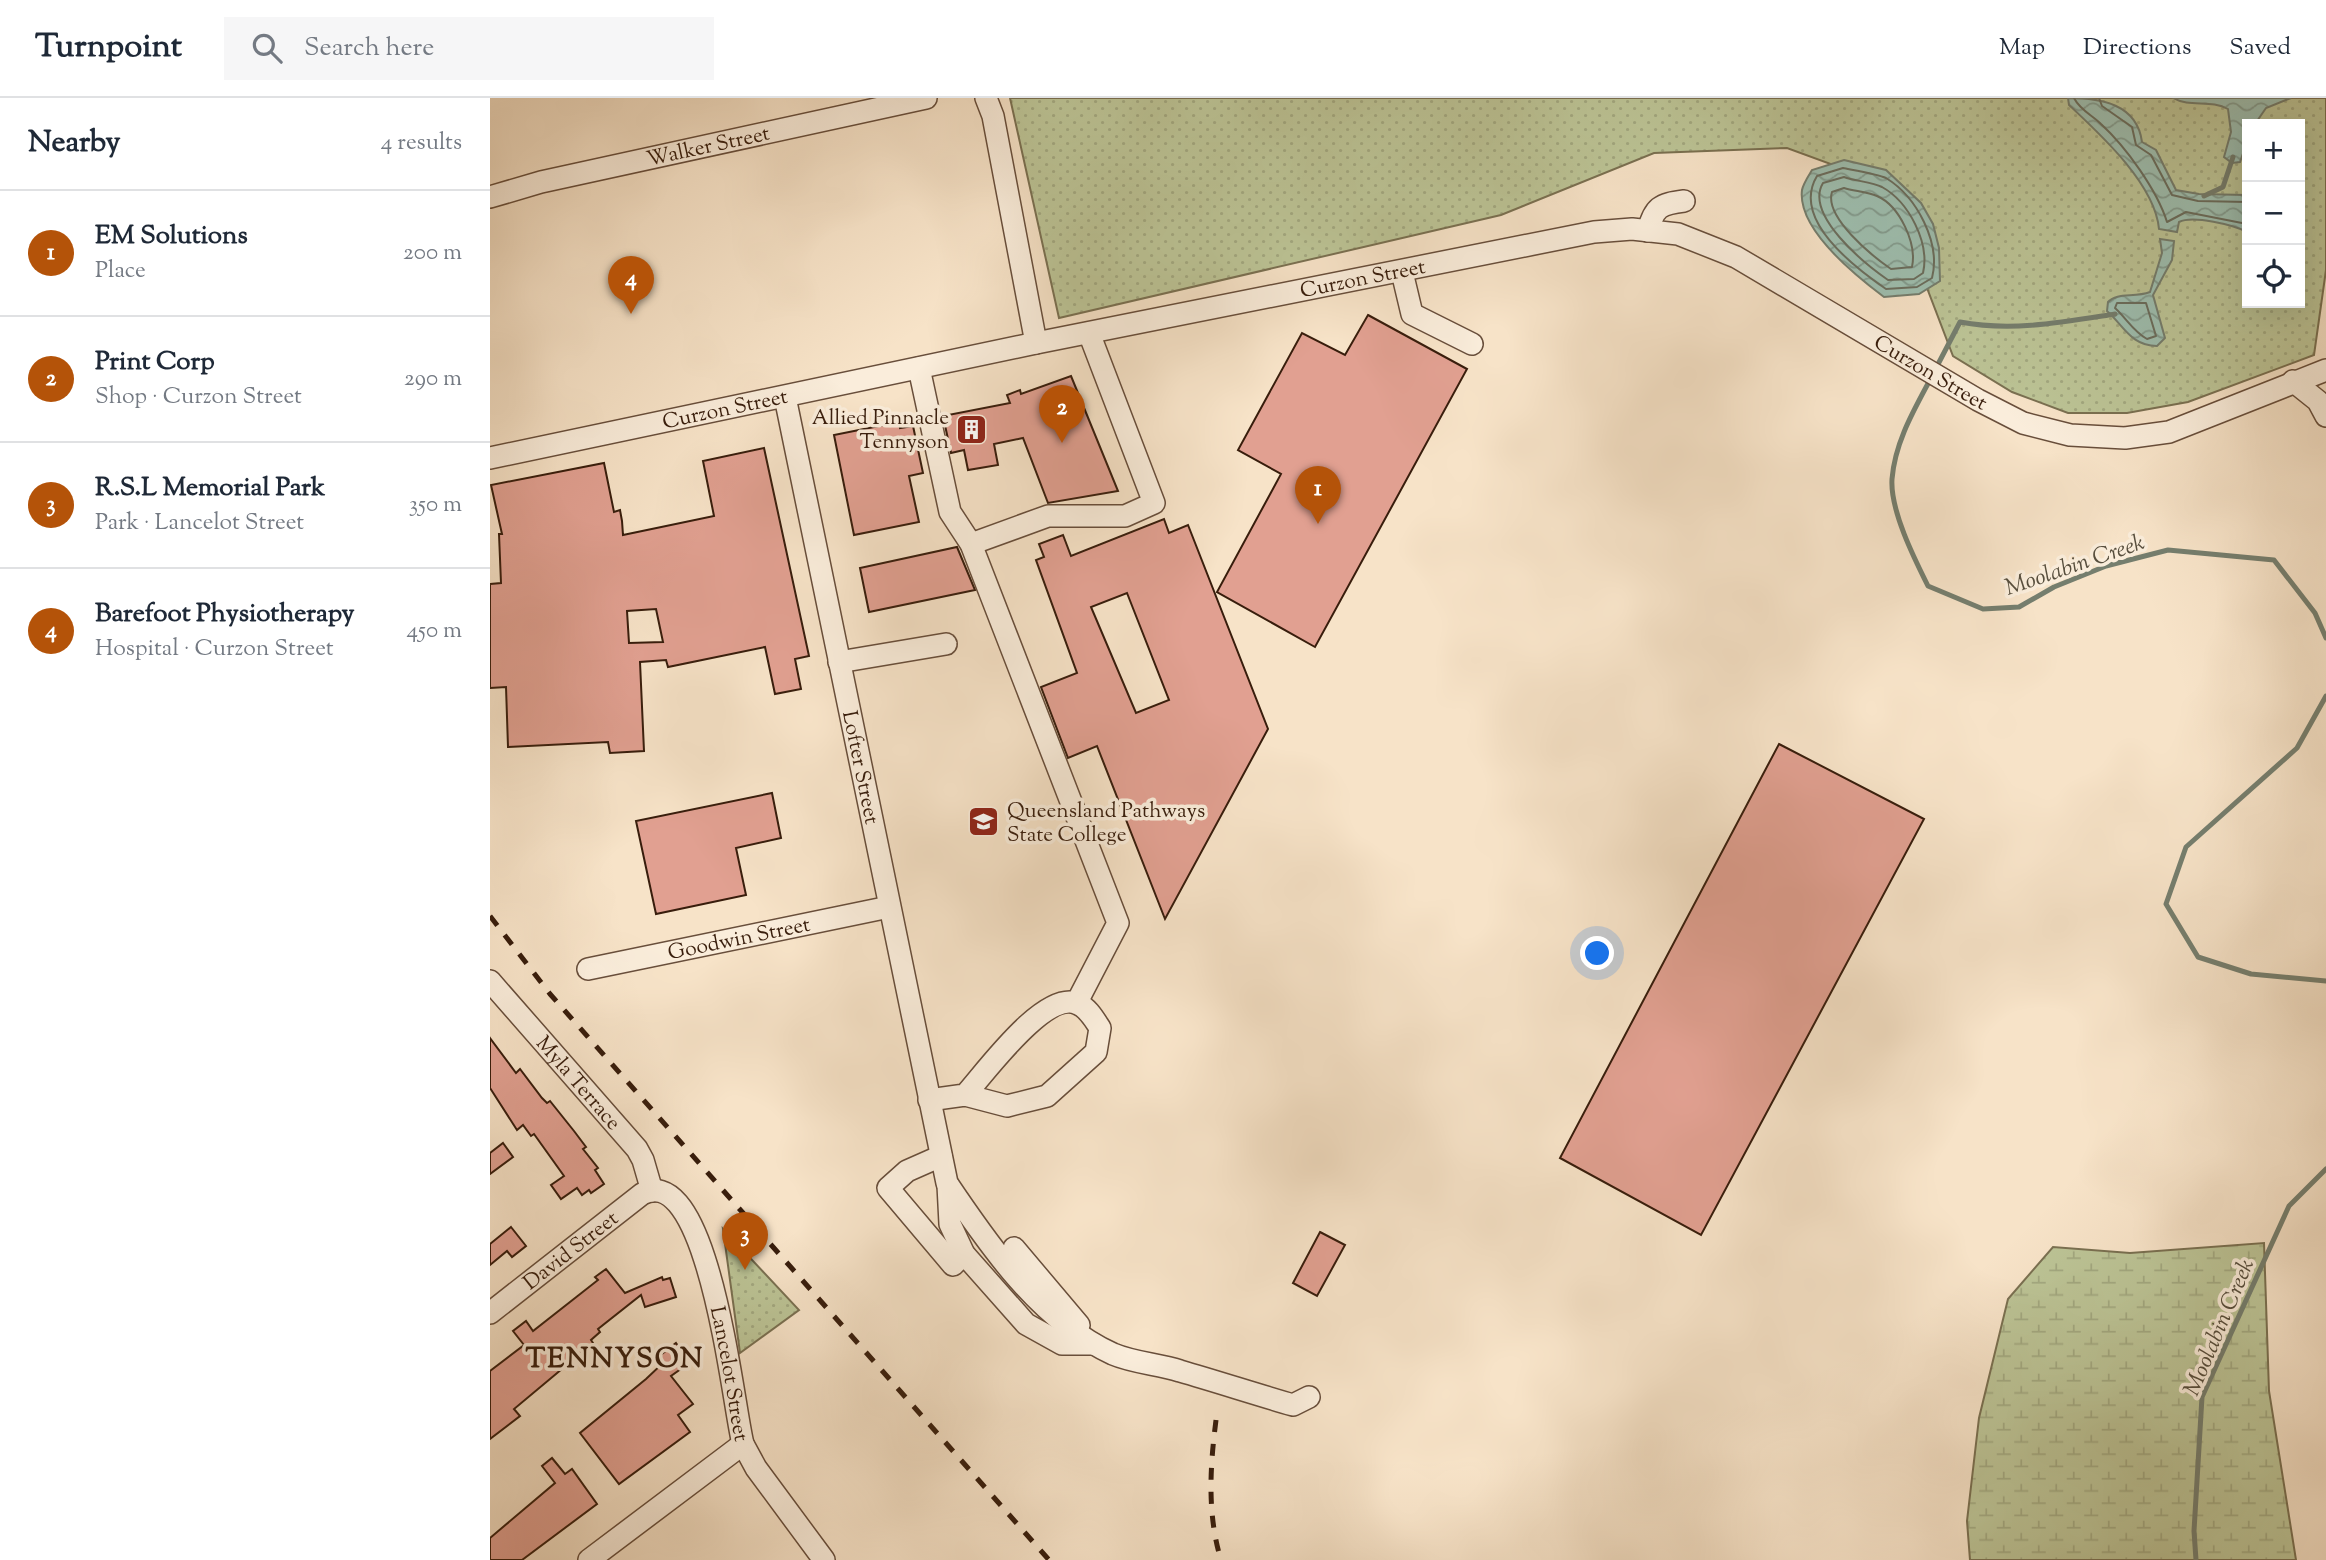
<!DOCTYPE html>
<meta charset="utf-8">
<style>
:root{--surface:#fff;--page:#f6f6f7;--text:#1f2937;--muted:#747a83;--line:#e0e1e3;--accent:#b45309}
body{margin:0;font-family:"Sorts Mill Goudy",serif;background:var(--page);color:var(--text)}
.controls{position:absolute;right:21px;top:21px;display:grid;overflow:hidden;border-radius:0px;box-shadow:0 7px 28px #0002}
.controls button{width:63px;height:63px;display:grid;place-items:center;padding:0;border:0;border-bottom:2px solid var(--line);background:var(--surface);color:var(--text);font:35px sans-serif}
.you{position:absolute;left:1108px;top:856px;width:24px;height:24px;margin:-18px;border:5px solid #fff;border-radius:50%;background:#1a73e8;box-shadow:0 0 0 10px #1a73e833}
.badge{display:grid;place-items:center;width:46px;height:46px;border-radius:50%;background:var(--accent);color:#fff;font-size:23px;font-weight:700}
.pin{position:absolute;translate:-50% -58px;filter:drop-shadow(0 2px 4px #0008)}
.pin::after{content:'';position:absolute;top:37px;width:24px;height:21px;background:inherit;clip-path:polygon(0 0,100% 0,50% 100%)}
.list{margin:0;padding:0;list-style:none}
h2{display:flex;justify-content:space-between;align-items:center;height:91px;margin:0;padding:0 28px;font-size:30px}
h2 small{font-size:23px;font-weight:400;color:var(--muted)}
.list li{display:grid;grid-template-columns:46px 1fr auto;gap:21px;align-items:center;box-sizing:border-box;height:126px;padding:0 28px;border-top:2px solid var(--line)}
.list b{display:block;font-size:26px;white-space:nowrap}
.list p{margin:0;font-size:23px;white-space:nowrap;color:var(--muted)}
.list em{font-size:23px;font-style:normal;color:var(--muted)}
.icon{flex:none;width:38px;height:38px;fill:none;stroke:currentColor;stroke-width:2;stroke-linecap:round;stroke-linejoin:round}
.map{position:relative;flex:none;width:1836px;height:1462px;overflow:hidden}
header{display:flex;align-items:center;gap:42px;box-sizing:border-box;height:98px;padding:0 35px;background:var(--surface);border-bottom:2px solid var(--line)}
header strong{font-size:33px}
nav{display:flex;gap:38px;margin-inline-start:auto;font-size:24px}
.search{width:490px;height:63px;background:var(--page);display:flex;align-items:center;gap:18px;box-sizing:border-box;padding:0 24px;border-radius:0px;color:var(--muted);font-size:26px}
main{display:flex}
aside{flex:1;background:var(--surface)}
.map>svg:first-child{display:block}
</style>
<header>
<strong>Turnpoint</strong>
<div class="search"><svg class="icon" aria-label="search" viewBox="0 0 24 24"><circle cx="10" cy="10" r="6"/><path d="M15 15l6 6"/></svg>Search here</div>
<nav><a>Map</a><a>Directions</a><a>Saved</a></nav>
</header>
<main>
<aside>
<h2>Nearby<small>4 results</small></h2>
<ul class="list">
<li><span class="badge">1</span><div><b>EM Solutions</b><p>Place</p></div><em>200 m</em></li>
<li><span class="badge">2</span><div><b>Print Corp</b><p>Shop · Curzon Street</p></div><em>290 m</em></li>
<li><span class="badge">3</span><div><b>R.S.L Memorial Park</b><p>Park · Lancelot Street</p></div><em>350 m</em></li>
<li><span class="badge">4</span><div><b>Barefoot Physiotherapy</b><p>Hospital · Curzon Street</p></div><em>450 m</em></li>
</ul>
</aside>
<div class="map">
<svg width="1836" height="1462" viewBox="0 0 1836 1462">
<defs>
<pattern id="grass-dots" width="8" height="8" patternUnits="userSpaceOnUse" patternTransform="scale(1.75)"><rect width="8" height="8" fill="#bcc496"/><path d="M2 2h.1M6 6h.1" fill="none" stroke="#a2a880" stroke-width="1.8" stroke-linecap="round"/></pattern>
<pattern id="wetland-marsh" width="20" height="14" patternUnits="userSpaceOnUse" patternTransform="scale(1.75)"><rect width="20" height="14" fill="#bcc496"/><path d="M1 5h8M5 5V1M11 12h8M15 12V8" fill="none" stroke="#a2a880"/></pattern>
<pattern id="water-waves" width="16" height="10" patternUnits="userSpaceOnUse" patternTransform="scale(1.75)"><rect width="16" height="10" fill="#9ebfb0"/><path d="M0 5q4-4 8 0t8 0" fill="none" stroke="#829b8e"/></pattern>
</defs>
<rect width="100%" height="100%" fill="#f7e3c8"/>
<filter id="stains"><feTurbulence type="fractalNoise" baseFrequency=".00286" numOctaves="4"/><feColorMatrix values="0 0 0 0 .2 0 0 0 0 .09 0 0 0 0 .02 0 0 0 .5 -.17"/></filter>
<radialGradient id="worn" r=".72"><stop offset=".6" stop-color="#630" stop-opacity="0"/><stop offset="1" stop-color="#630" stop-opacity=".3"/></radialGradient>
<!-- grass -->
<g fill="url(#grass-dots)" stroke="#7a7051" stroke-width="2" fill-rule="evenodd">
<path d="M520,0H1836V172L1824,257L1698,304L1637,315H1578L1522,294L1463,258L1424,156L1379,80L1297,50L1164,55L1011,117L569,220ZM1757,26H1810V205H1757Z"/>
<polygon points="233,1131 309,1212 250,1255"/>
</g>
<!-- wetland -->
<polygon fill="url(#wetland-marsh)" stroke="#7a7051" stroke-width="2" points="1774,1145 1779,1293 1806,1462 1480,1462 1477,1423 1489,1320 1518,1201 1563,1149 1640,1155"/>
<!-- water -->
<g fill="url(#water-waves)" stroke="#757e6e" stroke-width="2">
<path d="M1578,0C1611,0 1647,6 1652,44L1666,52L1686,92L1709,96L1756,97L1757,134C1744,127 1703,117 1689,124L1687,134L1669,131C1665,86 1610,36 1579,7Z"/>
<path d="M1683,0H1801L1776,10L1765,26H1757V44L1750,64L1742,65L1734,59L1741,34L1738,11C1721,1 1700,10 1683,0Z"/>
<path d="M1354,62L1396,72L1431,105L1443,126L1449,150L1450,183L1429,196L1394,199C1366,178 1307,131 1312,92C1313,86 1319,77 1322,72Z"/>
<path d="M1670,141L1684,143L1682,162L1663,197L1675,240L1667,248C1641,248 1634,228 1617,213L1618,204C1627,194 1644,200 1660,194L1672,155Z"/>
</g>
<g fill="none" stroke-linecap="round" stroke-linejoin="round">
<!-- shore -->
<g stroke="#6b6e5e" stroke-width="2">
<path d="M1584,0C1590,12 1602,17 1611,26C1636,49 1667,92 1677,124L1696,114L1757,126"/>
<polyline points="1609,0 1612,8 1642,29 1646,47 1661,57 1682,97 1708,103 1757,104"/>
<path d="M1353,70C1363,72 1388,76 1396,80C1427,99 1451,145 1442,180L1427,189L1396,191C1364,169 1301,121 1327,78Z"/>
<path d="M1354,79C1365,83 1382,84 1392,89C1419,104 1440,145 1433,175L1424,181L1398,182C1375,166 1314,117 1333,85Z"/>
<path d="M1354,90C1364,93 1377,94 1387,98C1410,108 1427,146 1422,169L1401,171C1382,158 1334,119 1342,94Z"/>
<path d="M1627,205H1656L1666,238L1657,241C1643,233 1637,221 1625,210Z"/>
</g>
<!-- stream -->
<g stroke="#757e6e" stroke-width="5">
<polyline points="1714,98 1733,89 1743,59"/>
<path d="M1445,272L1470,224C1522,234 1574,224 1625,216"/>
<path d="M1441,280C1424,312 1405,344 1402,381C1400,412 1424,460 1438,488L1493,511L1529,509L1564,489L1616,468L1678,452L1784,462L1825,515L1836,540"/>
<polyline points="1836,598 1807,650 1696,749 1676,806 1708,859 1761,876 1836,883"/>
<polyline points="1706,1462 1704,1433 1712,1299 1799,1108 1836,1071"/>
</g>
</g>
<!-- building -->
<g fill="#e1a091" stroke="#381d0c" stroke-width="2" fill-rule="evenodd">
<polygon points="878,217 977,271 825,549 727,494 791,376 748,352 812,235 855,257"/>
<polygon points="581,278 628,393 558,405 533,340 504,346 508,367 478,372 474,352 461,355 453,318 520,305 517,297 530,292 531,296"/>
<polygon points="409,324 410,330 423,328 433,375 419,378 429,424 364,437 344,337"/>
<path d="M274,350L319,558L305,561L311,591L285,596L275,549L178,569L176,562L150,564L154,653L120,655L118,644L18,649L16,589L0,590V486L11,485L9,436H12L1,387L114,365L124,414L130,412L132,423L133,437L224,418L213,363ZM166,511L173,544L139,545L137,513Z"/>
<path d="M674,421L679,435L698,427L778,631L675,821L607,648L578,660L551,589L587,575L546,462L554,459L549,446L573,437L581,458ZM637,495L679,602L646,615L601,509Z"/>
<polygon points="467,449 485,492 379,514 370,470"/>
<polygon points="1289,646 1434,721 1211,1137 1070,1060"/>
<polygon points="282,695 291,740 246,750 256,797 166,816 146,723"/>
<polygon points="0,940 26,975 30,971 52,1000 57,1005 60,1003 84,1033 96,1049 93,1051 108,1070 105,1072 114,1086 101,1095 99,1092 92,1097 87,1090 71,1101 61,1087 74,1078 44,1036 41,1038 33,1027 27,1032 0,990"/>
<polygon points="13,1045 23,1059 0,1076 0,1055"/>
<polygon points="21,1129 36,1148 22,1159 17,1153 0,1167 0,1146"/>
<polygon points="830,1134 855,1147 827,1198 803,1185"/>
<polygon points="116,1171 135,1195 172,1179 173,1182 180,1180 186,1199 155,1209 151,1197 108,1231 110,1234 101,1242 103,1245 24,1311 30,1318 0,1341 0,1273 34,1247 23,1233 36,1223 43,1233 108,1182 105,1179"/>
<polygon points="186,1245 194,1256 189,1260 195,1268 181,1278 203,1306 188,1317 200,1334 129,1386 90,1335 156,1281 173,1265 168,1259"/>
<polygon points="62,1360 75,1376 82,1371 107,1406 32,1462 0,1462 0,1440 65,1385 52,1368"/>
</g>
<g fill="none" stroke-linecap="round" stroke-linejoin="round">
<defs>
<g id="minor">
<polyline points="496,0 503,18 546,245"/>
<path id="s1" d="M0,99L51,84L436,0"/>
<path d="M1158,133C1164,109 1170,106 1194,103"/>
<polyline points="912,174 922,216 982,246"/>
<polyline points="429,270 460,414 481,446 628,825 587,904"/>
<polyline points="1803,283 1828,303 1836,318"/>
<path id="s2" d="M295,299L457,1085C500,1149 551,1223 623,1256C644,1265 669,1266 690,1273C728,1284 765,1296 803,1307L819,1299"/>
<path id="s3" d="M0,360L546,245L1104,134L1142,131L1188,136L1246,159L1488,302L1533,325L1580,337L1635,340L1679,334L1836,272"/>
<polyline points="481,446 558,418 635,418 664,405 599,235"/>
<polyline points="349,564 456,546"/>
<path id="s4" d="M98,871L399,809"/>
<path id="s5" d="M0,883L147,1051L153,1062L162,1093"/>
<path d="M439,1002L475,997L517,1008L557,998L606,954L610,930C604,921 598,910 588,906C556,890 495,975 475,997"/>
<polyline points="451,1058 417,1073 398,1090 463,1167 474,1156"/>
<polyline points="458,1087 460,1126 474,1156 536,1226 572,1246 603,1246"/>
<polyline points="524,1150 589,1227"/>
<path id="s6" d="M0,1215L152,1096C219,1061 243,1308 253,1346L266,1370L334,1462"/>
<polyline points="99,1462 253,1346"/>
</g>
</defs>
<!-- minor casing -->
<use href="#minor" stroke="#684e3b" stroke-width="24"/>
<!-- minor -->
<use href="#minor" stroke="#faeddb" stroke-width="21"/>
<!-- rail -->
<g stroke="#381d0c" stroke-width="5" stroke-dasharray="12 12" stroke-linecap="butt">
<polyline points="0,818 60,896 559,1462"/>
<path d="M726,1322C720,1369 717,1416 731,1462"/>
</g>
</g>
<!-- icons -->
<defs>
<symbol id="building-square" viewBox="-11 -11 22 22"><rect x="-9" y="-9" width="18" height="18" rx="4" fill="#8f2418" stroke="#faeddb"/><path d="M-4-6H4V6H1V3H-1V6H-4ZM-2.5-4.3h1.7v1.8h-1.7ZM.8-4.3h1.7v1.8H.8ZM-2.5-1h1.7V.8h-1.7ZM.8-1h1.7V.8H.8Z" fill="#fff"/></symbol>
<symbol id="school-square" viewBox="-11 -11 22 22"><rect x="-9" y="-9" width="18" height="18" rx="4" fill="#8f2418" stroke="#faeddb"/><path d="M0-5L7-2L0 1L-7-2ZM-4 1L0 2.5L4 1V4Q0 6-4 4Z" fill="#fff"/></symbol>
</defs>
<g fill-rule="evenodd">
<use href="#building-square" x="464" y="314" width="35" height="35"/>
<use href="#school-square" x="476" y="706" width="35" height="35"/>
</g>
<g text-anchor="middle" stroke-width="7" stroke-linejoin="round" paint-order="stroke">
<!-- street labels -->
<g font-size="21" fill="#381d0c" stroke="#faeddb">
<text dy="7" stroke="none"><textPath href="#s1" startOffset="224">Walker Street</textPath></text>
<text dy="7" stroke="none"><textPath href="#s3" startOffset="891">Curzon Street</textPath></text>
<text dy="7" stroke="none"><textPath href="#s3" startOffset="1500">Curzon Street</textPath></text>
<text dy="7" stroke="none"><textPath href="#s3" startOffset="240">Curzon Street</textPath></text>
<text dy="7" stroke="none"><textPath href="#s2" startOffset="378">Lofter Street</textPath></text>
<text dy="7" stroke="none"><textPath href="#s4" startOffset="154">Goodwin Street</textPath></text>
<text dy="7" stroke="none"><textPath href="#s5" startOffset="135">Myla Terrace</textPath></text>
<text dy="7" stroke="none"><textPath href="#s6" startOffset="102">David Street</textPath></text>
<text dy="7" stroke="none"><textPath href="#s6" startOffset="413">Lancelot Street</textPath></text>
</g>
<!-- poi labels -->
<g font-size="21" fill="#381d0c" stroke="#faeddb" text-anchor="end">
<text x="459" y="326">Allied Pinnacle<tspan x="459" dy="24">Tennyson</tspan></text>
<text x="517" y="719" text-anchor="start">Queensland Pathways<tspan x="517" dy="24">State College</tspan></text>
</g>
<!-- water labels -->
<g font-size="23" font-style="italic" fill="#574e3d" stroke="#faeddb">
<text transform="translate(1584 466) rotate(-19)" y="8">Moolabin Creek</text>
<text transform="translate(1728 1229) rotate(-67)" y="8">Moolabin Creek</text>
</g>
<!-- district labels -->
<g font-size="28" font-weight="bold" letter-spacing="2" fill="#381d0c" stroke="#faeddb">
<text x="125" y="1269">TENNYSON</text>
</g>
</g>
<rect width="100%" height="100%" filter="url(#stains)"/>
<rect width="100%" height="100%" fill="url(#worn)"/>
</svg>
<div class="controls">
<button>+</button>
<button>−</button>
<button><svg class="icon" aria-label="locate" viewBox="0 0 24 24"><circle cx="12" cy="12" r="6"/><path d="M12 2v4M12 18v4M2 12h4M18 12h4"/></svg></button>
</div>
<div class="you"></div>
<div class="pin badge" style="left:828px;top:426px">1</div>
<div class="pin badge" style="left:572px;top:345px">2</div>
<div class="pin badge" style="left:255px;top:1172px">3</div>
<div class="pin badge" style="left:141px;top:216px">4</div>
</div>
</main>
